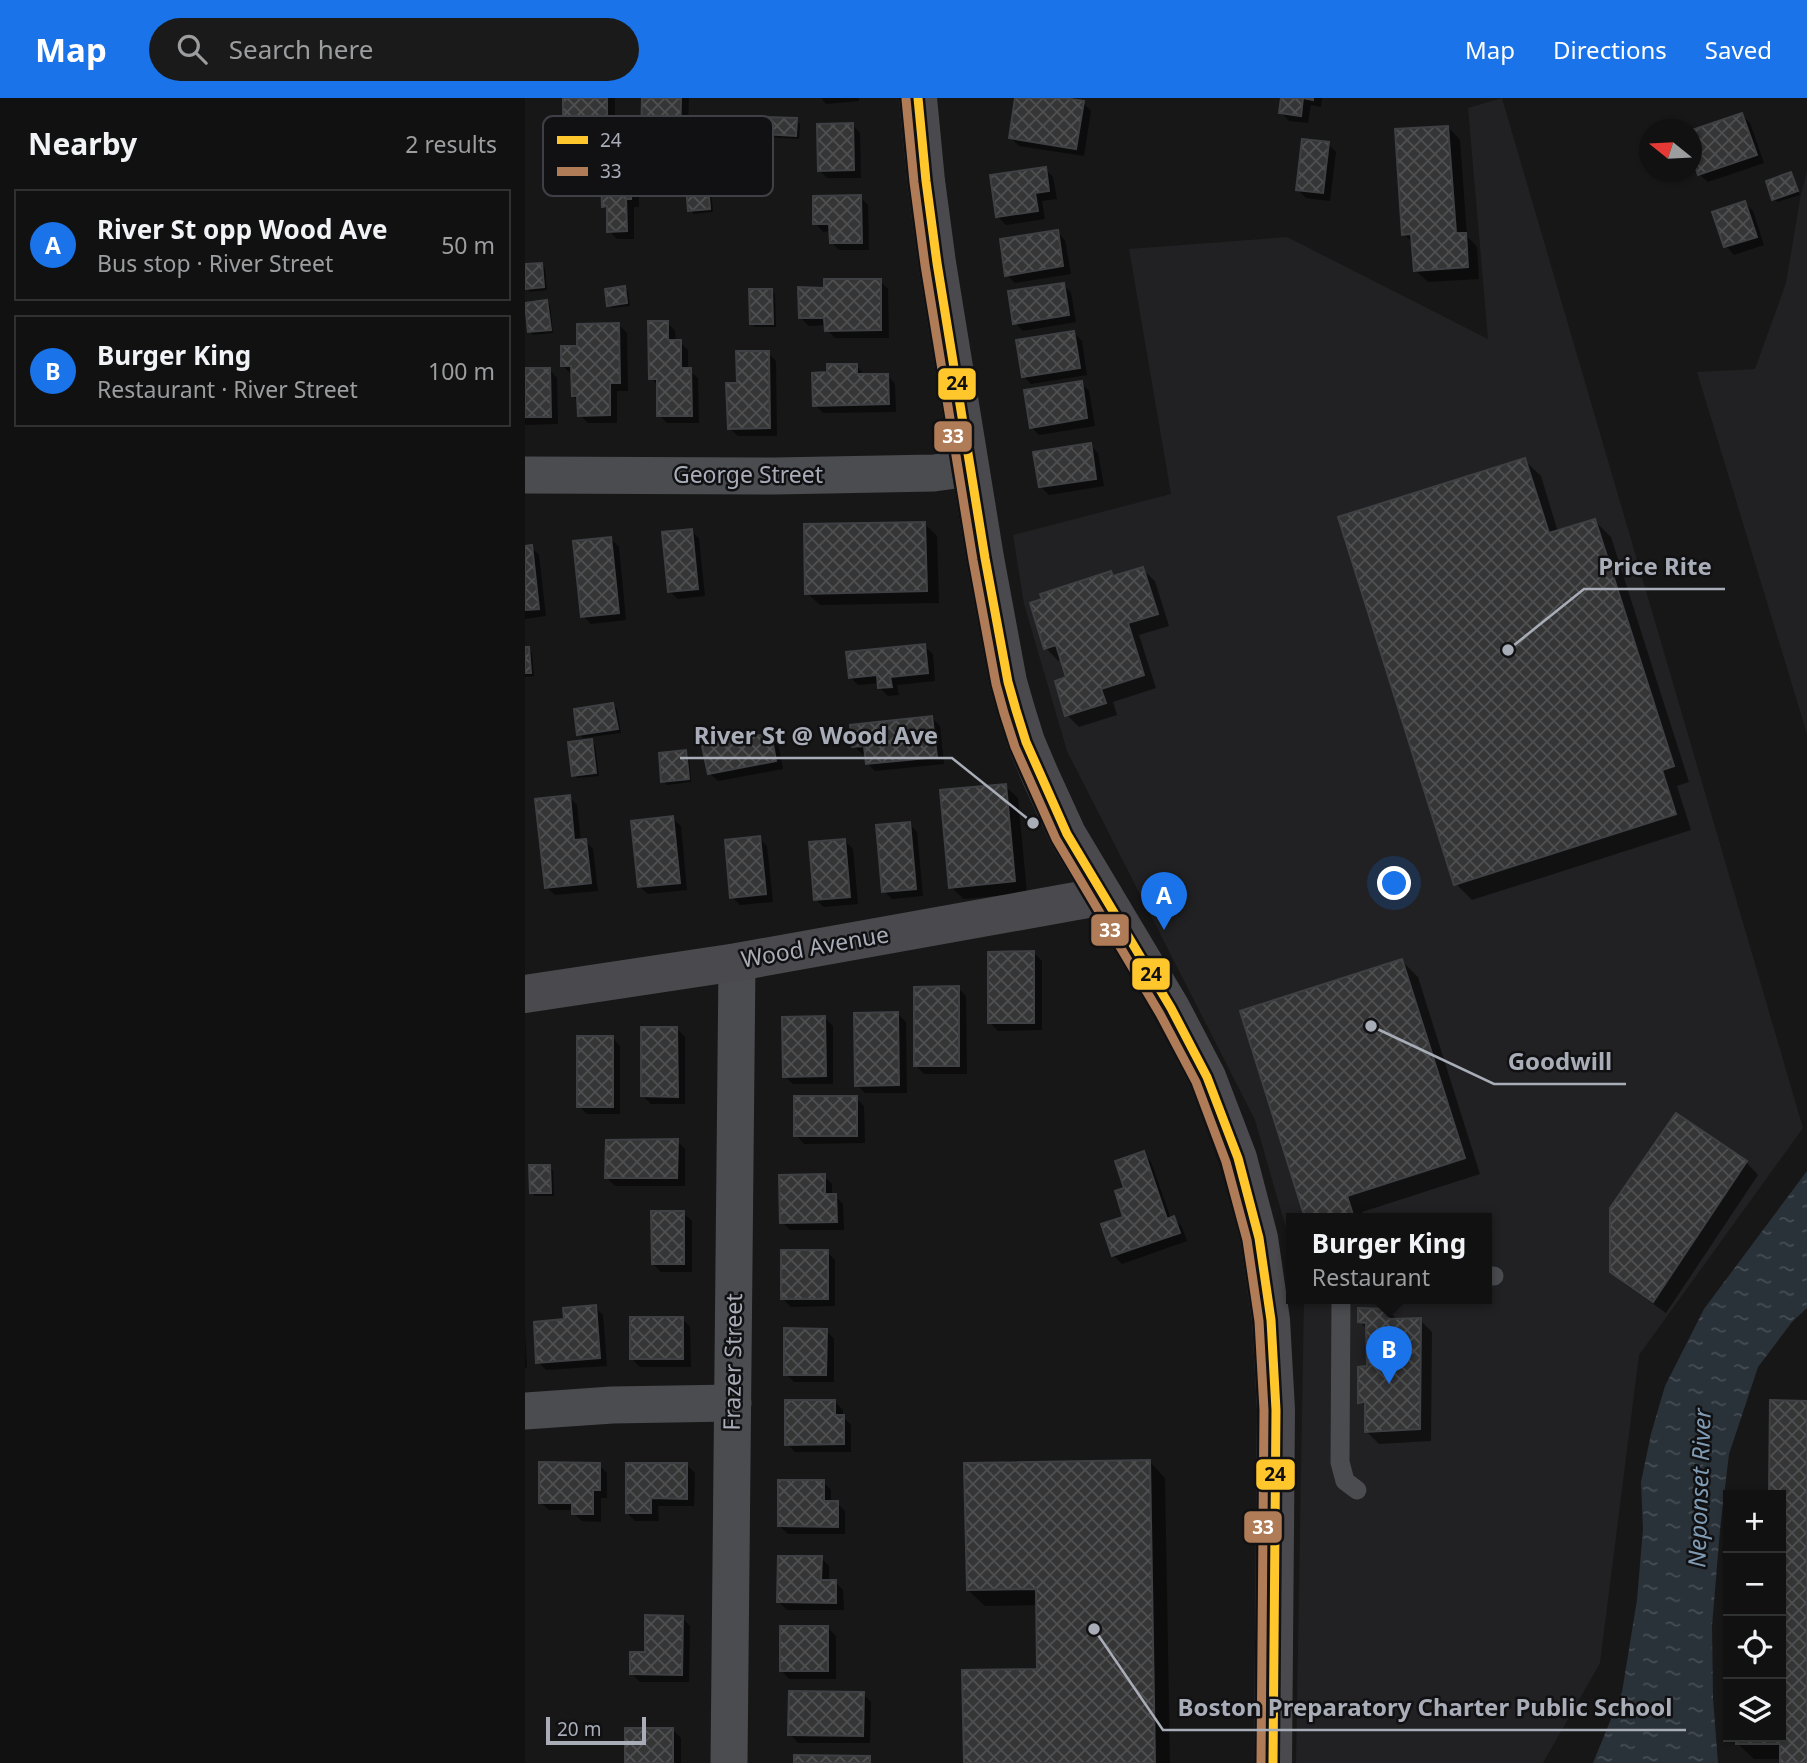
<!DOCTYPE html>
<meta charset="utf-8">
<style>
:root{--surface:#111;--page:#1a1a1a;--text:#f1f3f6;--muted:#9c9d9f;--line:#303131;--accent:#1a73e8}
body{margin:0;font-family:"Noto Sans",sans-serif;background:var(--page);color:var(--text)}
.controls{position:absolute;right:21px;bottom:21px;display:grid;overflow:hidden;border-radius:0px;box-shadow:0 2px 5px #0004}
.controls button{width:63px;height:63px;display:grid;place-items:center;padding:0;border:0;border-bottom:2px solid var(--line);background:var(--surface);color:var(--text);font:35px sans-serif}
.compass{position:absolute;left:1114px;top:21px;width:63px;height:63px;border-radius:50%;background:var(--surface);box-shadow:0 2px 5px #0004;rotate:288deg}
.scale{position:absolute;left:21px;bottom:18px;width:100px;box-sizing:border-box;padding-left:7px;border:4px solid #a8adb8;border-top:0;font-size:19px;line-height:24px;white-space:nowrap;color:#a8adb8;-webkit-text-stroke:5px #111113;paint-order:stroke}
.you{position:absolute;left:870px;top:786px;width:24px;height:24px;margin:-18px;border:5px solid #fff;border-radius:50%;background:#1a73e8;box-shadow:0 0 0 10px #1a73e833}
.badge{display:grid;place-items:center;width:46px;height:46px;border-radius:50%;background:var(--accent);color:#fff;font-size:23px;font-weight:700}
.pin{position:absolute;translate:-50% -58px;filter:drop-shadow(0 2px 4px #0008)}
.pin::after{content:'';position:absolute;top:37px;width:24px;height:21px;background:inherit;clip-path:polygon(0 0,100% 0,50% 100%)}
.popup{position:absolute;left:761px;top:1115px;width:206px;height:91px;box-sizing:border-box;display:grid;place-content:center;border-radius:0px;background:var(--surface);filter:drop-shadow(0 2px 5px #0005);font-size:23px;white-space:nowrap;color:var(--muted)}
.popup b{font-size:26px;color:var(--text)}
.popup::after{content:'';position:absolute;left:50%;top:100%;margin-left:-14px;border:14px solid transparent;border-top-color:var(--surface)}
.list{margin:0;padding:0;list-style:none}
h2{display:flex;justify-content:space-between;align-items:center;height:91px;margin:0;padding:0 28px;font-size:30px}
h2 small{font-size:23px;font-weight:400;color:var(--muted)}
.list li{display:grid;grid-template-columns:46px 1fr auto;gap:21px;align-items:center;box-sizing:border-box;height:112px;margin:0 14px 14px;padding:0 14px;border:2px solid var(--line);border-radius:0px}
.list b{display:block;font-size:26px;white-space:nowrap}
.list p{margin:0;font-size:23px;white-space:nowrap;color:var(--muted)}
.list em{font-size:23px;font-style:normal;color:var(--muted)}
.icon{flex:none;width:38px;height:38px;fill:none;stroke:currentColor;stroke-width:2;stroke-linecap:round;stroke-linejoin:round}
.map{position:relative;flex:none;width:1282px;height:1665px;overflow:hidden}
header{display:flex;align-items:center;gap:42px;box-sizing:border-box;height:98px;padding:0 35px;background:var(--accent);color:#fff}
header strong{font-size:33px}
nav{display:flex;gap:38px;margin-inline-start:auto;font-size:24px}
.search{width:490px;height:63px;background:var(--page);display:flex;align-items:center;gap:18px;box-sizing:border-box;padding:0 24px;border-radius:38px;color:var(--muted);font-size:26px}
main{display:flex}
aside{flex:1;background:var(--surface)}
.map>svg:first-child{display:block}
</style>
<header>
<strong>Map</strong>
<div class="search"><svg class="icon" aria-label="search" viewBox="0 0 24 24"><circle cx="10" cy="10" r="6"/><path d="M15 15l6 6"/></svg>Search here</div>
<nav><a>Map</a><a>Directions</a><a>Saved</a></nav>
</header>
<main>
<aside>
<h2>Nearby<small>2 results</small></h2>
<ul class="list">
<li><span class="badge">A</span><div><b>River St opp Wood Ave</b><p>Bus stop · River Street</p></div><em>50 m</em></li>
<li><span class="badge">B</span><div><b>Burger King</b><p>Restaurant · River Street</p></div><em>100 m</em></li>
</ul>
</aside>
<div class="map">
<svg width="1282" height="1665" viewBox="0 0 1282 1665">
<defs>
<pattern id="water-ripples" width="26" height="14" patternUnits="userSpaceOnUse" patternTransform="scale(1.75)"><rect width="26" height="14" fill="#2a3239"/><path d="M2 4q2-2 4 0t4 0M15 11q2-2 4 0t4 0" fill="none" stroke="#464d54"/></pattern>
<pattern id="building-cross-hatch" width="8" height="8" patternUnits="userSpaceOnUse" patternTransform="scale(1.75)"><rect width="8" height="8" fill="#353536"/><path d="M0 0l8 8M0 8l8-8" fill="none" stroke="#4f5051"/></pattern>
</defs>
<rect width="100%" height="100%" fill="#171717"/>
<!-- built -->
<g fill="#212123">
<polygon points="977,0 1278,1030 1114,1257 1075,1565 1018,1665 771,1665 779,1200 962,1200 962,1120 766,1120 766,1148 730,1022 542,653 499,506 488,437 646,396 604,151 762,139 963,241 943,10"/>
<polygon points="1282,73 1282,636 1172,274 1230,271 1261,185 1275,101"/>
</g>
<!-- water -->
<polygon fill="url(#water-ripples)" points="1282,1073 1282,1210 1267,1224 1233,1269 1204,1356 1195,1432 1187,1528 1188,1600 1193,1665 1068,1665 1097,1594 1112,1502 1118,1431 1116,1384 1126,1336 1140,1288 1179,1211"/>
<!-- shadow -->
<g fill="#0007">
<polygon points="40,0 90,0 90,52 48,53 40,45"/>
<polygon points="119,0 164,0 162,49 126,48 118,40"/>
<polygon points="296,0 334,0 334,3 301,6"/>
<polygon points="492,0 528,0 558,5 566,13 559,58 494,48 486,40"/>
<polygon points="758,0 797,0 796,9 786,7 783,25 764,23 756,14"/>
<polygon points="1217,17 1225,25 1239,65 1183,84 1174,76 1167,53 1167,34"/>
<polygon points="271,22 275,26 274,41 244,39 241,36"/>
<polygon points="327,26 335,35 336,80 302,80 294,72"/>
<polygon points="923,29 935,42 942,138 952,149 954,181 903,184 890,172 889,146 879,136"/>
<polygon points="803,46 811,54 805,103 781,100 773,92"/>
<polygon points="520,71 528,79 532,101 517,103 520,121 481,127 473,119"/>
<polygon points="181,75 185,79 188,114 169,116 165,112"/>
<polygon points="1266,76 1269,80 1275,97 1252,104 1249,101"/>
<polygon points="106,77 114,85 114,109 109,109 109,141 92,141 84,133 84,113 79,108"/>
<polygon points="335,99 343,107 344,152 314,152 306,144 306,133 298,134 290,125"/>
<polygon points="1220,105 1228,113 1239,147 1209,157 1201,148"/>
<polygon points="532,134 540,142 546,176 490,185 482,177"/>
<polygon points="16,167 20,170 22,192 5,194 1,190 0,168"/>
<polygon points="355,183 363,191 364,240 310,240 302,232 302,227 284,228 275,219 301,191"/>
<polygon points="538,186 546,195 551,224 498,233 490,225"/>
<polygon points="99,190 103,193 105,208 87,210 84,207"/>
<polygon points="246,192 250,196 251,229 230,229 226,225"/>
<polygon points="21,203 25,207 28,235 8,237 5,234"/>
<polygon points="142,224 150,233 151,244 155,244 163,252 163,272 173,280 174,325 142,325 134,317 133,288 126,280"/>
<polygon points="94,227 102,235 103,293 92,293 92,325 63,325 55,317 54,304 48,298 46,276 38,268 54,250"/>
<polygon points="549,235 557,243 562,277 506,286 498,278"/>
<polygon points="243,255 251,263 252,338 213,338 204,330 214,287"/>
<polygon points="332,268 340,278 362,277 370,286 371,314 298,315 290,307 304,276"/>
<polygon points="24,271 32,280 33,326 0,327 0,272"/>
<polygon points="556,285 564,293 570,328 514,337 506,329"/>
<polygon points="565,347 573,355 579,388 524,397 515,388"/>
<polygon points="999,362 1016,378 1033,434 1070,423 1086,439 1164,684 1152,688 1166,732 947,802 931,786"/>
<polygon points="399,425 412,438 414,505 295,507 282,495"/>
<polygon points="166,432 174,441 180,498 153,501 144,493"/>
<polygon points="86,441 94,449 101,522 66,526 58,518"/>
<polygon points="6,449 14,457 21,518 0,521 0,450"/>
<polygon points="617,471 630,483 644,528 614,537 631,590 588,604 592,617 554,629 542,617 544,580 538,561 533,563 521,550 586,475 590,479"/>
<polygon points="399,548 408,556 410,583 372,587 374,597 363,598 355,590 355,585 333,587 325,579"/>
<polygon points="0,551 3,551 7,555 9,578 0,579"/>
<polygon points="88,607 92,611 96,635 58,640 54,636"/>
<polygon points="407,620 415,628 419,666 350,673 342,665 341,656 337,656 329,648"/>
<polygon points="245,637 253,645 258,671 193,683 184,675"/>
<polygon points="67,643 70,647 74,678 52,680 49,677"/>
<polygon points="160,654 164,658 166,684 142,687 138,683"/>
<polygon points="480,688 493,700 502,795 439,801 426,789"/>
<polygon points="44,699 52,707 56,743 60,742 68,751 73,793 30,797 21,789"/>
<polygon points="147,720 156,728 162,792 123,796 114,788"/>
<polygon points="384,726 392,734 398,798 367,801 359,793"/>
<polygon points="234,740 242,748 248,804 215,807 207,799"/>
<polygon points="320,743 328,751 333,806 299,809 290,801"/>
<polygon points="509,855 517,863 517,932 473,933 465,925"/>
<polygon points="877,863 893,879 955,1076 837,1114 839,1120 782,1120"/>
<polygon points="433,890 441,898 442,976 399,976 391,968"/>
<polygon points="373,916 381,924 382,995 340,995 332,987"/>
<polygon points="300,920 308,928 308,986 268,986 259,978"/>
<polygon points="152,931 160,939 160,1006 126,1006 118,998"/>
<polygon points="87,939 95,948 95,1016 62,1016 54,1008"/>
<polygon points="331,1000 339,1008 340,1045 279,1046 271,1037"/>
<polygon points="152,1043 160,1051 160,1088 90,1088 82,1080"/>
<polygon points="618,1055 626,1064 646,1121 649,1120 657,1129 662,1143 597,1166 588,1157 600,1120 601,1091"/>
<polygon points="1221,1064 1233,1077 1141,1215 1100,1186 1087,1173"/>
<polygon points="25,1069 28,1073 29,1098 10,1098 6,1094"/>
<polygon points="299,1078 307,1086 307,1098 310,1098 318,1106 319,1132 265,1132 257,1124"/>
<polygon points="158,1115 167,1123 167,1174 136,1174 128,1166"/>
<polygon points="302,1154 310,1162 310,1208 266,1209 258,1201"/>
<polygon points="70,1209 78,1217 82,1268 21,1272 13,1264 41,1223"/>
<polygon points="863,1212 873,1223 895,1222 907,1234 906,1343 854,1346 841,1333 842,1310 835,1304 843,1270 843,1232 835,1224"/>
<polygon points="157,1220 165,1229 166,1269 115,1269 107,1261"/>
<polygon points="301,1232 309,1241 309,1284 269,1284 261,1276"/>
<polygon points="0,1234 2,1270 0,1270"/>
<polygon points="310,1304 318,1312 318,1319 326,1327 326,1354 270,1354 262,1346"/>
<polygon points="1247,1304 1282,1305 1282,1665 1256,1665 1256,1661 1229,1661 1212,1645 1212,1639 1256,1639 1256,1397 1246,1397"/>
<polygon points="624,1363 640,1380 645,1665 441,1665 514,1572 513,1507 460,1508 443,1492"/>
<polygon points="74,1367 82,1375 82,1400 76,1400 76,1424 57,1423 48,1415 48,1412 24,1412 15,1404"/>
<polygon points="162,1367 170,1375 169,1408 133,1408 134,1423 110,1423 102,1415"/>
<polygon points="298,1384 306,1392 306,1405 312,1405 320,1413 320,1436 263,1436 254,1428"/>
<polygon points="296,1460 304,1468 304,1484 310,1484 318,1492 319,1512 262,1512 254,1504"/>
<polygon points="157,1520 165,1528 164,1584 115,1584 107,1576 121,1556"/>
<polygon points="303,1530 311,1538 311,1581 264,1581 256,1572"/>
<polygon points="338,1596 346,1604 345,1645 273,1645 265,1636"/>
<polygon points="148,1632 156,1640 156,1665 101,1665"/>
</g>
<!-- building -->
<g fill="url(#building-cross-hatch)" stroke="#3f4043" stroke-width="2">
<rect x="38" y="0" width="44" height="45"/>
<polygon points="117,0 156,0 155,42 116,41"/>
<polygon points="490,0 539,0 559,3 551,51 484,40"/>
<polygon points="756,0 788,0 788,2 778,0 776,18 754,15"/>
<polygon points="1217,15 1232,57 1173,77 1167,58 1167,32"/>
<polygon points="240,19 272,20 271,38 239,36"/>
<polygon points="328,25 329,72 293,73 292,26"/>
<polygon points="923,28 931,135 941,135 943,169 889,173 886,136 877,137 870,31"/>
<polygon points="777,41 804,44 798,95 771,92"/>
<polygon points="521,69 524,93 510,95 513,113 471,119 465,77"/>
<polygon points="182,73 185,111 163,113 160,76"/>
<polygon points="1266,74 1273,93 1247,102 1241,83"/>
<polygon points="76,75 106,75 106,101 101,101 102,133 82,134 82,108 77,109"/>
<polygon points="336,97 337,145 305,145 304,126 288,126 288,98"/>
<polygon points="1220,103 1232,139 1199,149 1187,114"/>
<polygon points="533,132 538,168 480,178 475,141"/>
<polygon points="17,165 19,189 0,191 0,166"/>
<polygon points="299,181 356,181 356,232 300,233 299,220 274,220 273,189 299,190"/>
<polygon points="539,185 544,217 488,226 483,193"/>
<polygon points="100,188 102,205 82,208 80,191"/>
<polygon points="224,191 247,191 248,226 225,226"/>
<polygon points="22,202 26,232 3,234 0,205"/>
<polygon points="123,223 143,223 143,242 156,242 156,270 166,270 167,318 132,318 132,281 124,281"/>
<polygon points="94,225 95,285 85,285 85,317 53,318 52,298 47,298 46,268 36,268 36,248 52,248 52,226"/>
<polygon points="549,233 555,270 497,279 491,242"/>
<polygon points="211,253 244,253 245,330 203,331 201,285 212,285"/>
<polygon points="302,266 332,266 332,276 363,276 364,306 288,308 287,275 302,274"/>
<polygon points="0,270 25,270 26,319 0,319"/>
<polygon points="557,283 562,320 505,330 499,292"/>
<polygon points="566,345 571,381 514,389 508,354"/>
<polygon points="1000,360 1024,435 1070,421 1149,668 1137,672 1151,716 929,787 813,419"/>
<polygon points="400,424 402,493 280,496 279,426"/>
<polygon points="167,431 173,491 143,494 137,434"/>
<polygon points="86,439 94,515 56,519 48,443"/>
<polygon points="7,447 14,511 0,512 0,448"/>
<polygon points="618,469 633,516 603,525 619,577 576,591 581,605 540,618 530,583 541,579 531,547 519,551 505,505 517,501 515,496 586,473 588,478"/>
<polygon points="400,546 403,575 365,579 367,589 353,590 352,577 324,580 321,554"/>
<polygon points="0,549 4,549 6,575 0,575"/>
<polygon points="88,605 93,631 52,637 49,611"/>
<polygon points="407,618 412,659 341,666 339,648 327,649 325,627"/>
<polygon points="246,635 251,663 183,676 177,648"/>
<polygon points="67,641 71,675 47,678 43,644"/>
<polygon points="161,652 164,681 136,684 134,655"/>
<polygon points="481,686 490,783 424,790 415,692"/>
<polygon points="45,697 49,742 61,741 66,785 20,790 10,701"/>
<polygon points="148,718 155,785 113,789 106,723"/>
<polygon points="385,724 391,791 357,794 351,727"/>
<polygon points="235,738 241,796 205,800 200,742"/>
<polygon points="320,741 325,799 289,802 284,744"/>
<polygon points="509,853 509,925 463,925 463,854"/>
<polygon points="877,861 940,1060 822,1098 829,1120 780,1120 715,913"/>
<polygon points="434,888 434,968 389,968 389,889"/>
<polygon points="373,914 374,987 330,988 329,915"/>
<polygon points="300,918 301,978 258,979 257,919"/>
<polygon points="116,929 152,929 153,999 116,998"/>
<rect x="52" y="938" width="36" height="71"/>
<rect x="269" y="998" width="63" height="40"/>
<polygon points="1151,1015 1222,1063 1128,1204 1085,1174 1085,1110"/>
<polygon points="153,1041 152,1080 80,1080 81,1042"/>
<polygon points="619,1053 642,1121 649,1118 655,1135 587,1158 576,1126 598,1119 590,1093 599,1090 590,1063"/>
<polygon points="4,1067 25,1067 26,1095 5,1095"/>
<polygon points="300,1076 300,1096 311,1096 312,1124 255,1125 254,1077"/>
<polygon points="126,1113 159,1113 159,1166 127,1166"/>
<rect x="256" y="1152" width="47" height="49"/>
<polygon points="71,1207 75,1260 11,1265 9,1224 39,1221 38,1210"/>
<polygon points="833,1210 864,1211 864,1221 896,1220 895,1331 840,1334 840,1304 833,1305 833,1269 842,1268 841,1225 833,1224"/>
<rect x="105" y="1219" width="53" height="42"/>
<polygon points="259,1230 302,1231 301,1277 259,1277"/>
<polygon points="260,1302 310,1302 310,1317 319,1317 319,1346 260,1347"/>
<polygon points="1245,1302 1282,1303 1282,1665 1255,1665 1255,1646 1211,1646 1211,1639 1256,1639 1256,1397 1244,1397"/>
<polygon points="625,1362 630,1665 439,1665 437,1572 512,1571 511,1491 442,1492 439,1365"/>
<polygon points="14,1364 75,1365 75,1392 68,1392 68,1416 47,1416 47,1405 14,1405"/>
<polygon points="101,1365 162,1365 162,1401 126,1400 126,1415 101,1415"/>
<polygon points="253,1382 299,1382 299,1403 313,1403 313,1429 253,1428"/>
<polygon points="253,1458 297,1458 296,1482 311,1482 311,1505 252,1504"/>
<polygon points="120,1517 158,1518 157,1577 105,1576 105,1554 120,1554"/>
<rect x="255" y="1528" width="48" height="45"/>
<polygon points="264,1593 339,1594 338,1638 263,1637"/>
<rect x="100" y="1630" width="48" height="35"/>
<polygon points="269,1657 345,1658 345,1665 269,1665"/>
</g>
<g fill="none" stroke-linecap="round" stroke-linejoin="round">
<!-- lane -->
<g stroke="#4b4c50" stroke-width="19">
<polyline points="962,1178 969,1178"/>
<polyline points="816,1200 815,1364 820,1383 832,1392"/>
</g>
<!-- street -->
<g stroke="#4b4c50" stroke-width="37">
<polyline points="0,377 250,378 409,375 445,370"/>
<polyline points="0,1313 87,1307 208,1305"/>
<polyline points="204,1665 212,864"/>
</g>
<!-- secondary -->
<g stroke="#4a4a4e" stroke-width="38">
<polyline points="393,0 401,83 412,165 460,460 483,584 491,612 501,644 515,677 542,736 646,910 682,979 713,1060 734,1140 746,1222 751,1312 748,1665"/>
<polyline points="0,896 212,864 579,798"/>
</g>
<defs>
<polyline id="bus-1" points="393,0 401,83 412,165 460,460 483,584 491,612 501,644 542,736 646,910 682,979 713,1060 734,1140 746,1222 751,1312 748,1665"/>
<polyline id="bus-2" points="381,1 389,84 400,167 448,462 471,586 479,615 490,649 531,741 635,916 671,984 701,1064 722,1142 734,1223 739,1312 736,1665"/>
</defs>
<!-- bus-1 casing -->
<use href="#bus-1" stroke="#111113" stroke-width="14"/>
<!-- bus-2 casing -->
<use href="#bus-2" stroke="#111113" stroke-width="14"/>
<!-- bus-1 -->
<use href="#bus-1" stroke="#ffc72c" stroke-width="9"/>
<!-- bus-2 -->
<use href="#bus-2" stroke="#b07c57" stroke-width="9"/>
</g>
<g text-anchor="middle" stroke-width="5" stroke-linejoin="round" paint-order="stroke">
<!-- street labels -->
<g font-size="23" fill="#a8adb8" stroke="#111113">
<text x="223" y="385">George Street</text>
<text transform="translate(290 849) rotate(-10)" y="8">Wood Avenue</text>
<text transform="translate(208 1264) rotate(-89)" y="8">Frazer Street</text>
</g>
<!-- water labels -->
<g font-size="24" font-style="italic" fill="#7f9bb3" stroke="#111113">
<text transform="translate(1175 1390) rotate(-88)" y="8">Neponset River</text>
</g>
</g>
<!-- legend -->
<rect x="18" y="18" width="230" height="80" rx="10" fill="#111113" stroke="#3e4045" stroke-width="2"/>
<rect x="32" y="38" width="31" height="8" fill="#ffc72c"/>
<rect x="32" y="69" width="31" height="9" fill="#b07c57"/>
<g font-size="19" fill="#a8adb8">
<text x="75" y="49">24</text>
<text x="75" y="80">33</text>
</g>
<!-- callouts -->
<path fill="none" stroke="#a8adb8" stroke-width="2.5" d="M983 552L1059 491H1200M508 725L427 660H155M846 928L969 986H1101M569 1531L638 1632H1161"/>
<g fill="#a8adb8" stroke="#111113" stroke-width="2.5">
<circle cx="983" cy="552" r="7"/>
<circle cx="508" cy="725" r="7"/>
<circle cx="846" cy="928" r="7"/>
<circle cx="569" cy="1531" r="7"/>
</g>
<g font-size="24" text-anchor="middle" font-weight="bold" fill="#a8adb8" stroke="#111113" stroke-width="5" stroke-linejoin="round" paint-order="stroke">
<text x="1130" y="477">Price Rite</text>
<text x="291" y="646">River St @ Wood Ave</text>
<text x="1035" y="972">Goodwill</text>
<text x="900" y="1618">Boston Preparatory Charter Public School</text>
</g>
<g stroke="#111113" stroke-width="2.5">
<rect x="412" y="269" width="40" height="34" rx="7" fill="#ffc72c"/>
<rect x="408" y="322" width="40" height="33" rx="7" fill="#b07c57"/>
<rect x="565" y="815" width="40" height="34" rx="7" fill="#b07c57"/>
<rect x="606" y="859" width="40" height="34" rx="7" fill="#ffc72c"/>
<rect x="730" y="1360" width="41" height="33" rx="7" fill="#ffc72c"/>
<rect x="718" y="1412" width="40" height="34" rx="7" fill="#b07c57"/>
</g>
<g font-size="19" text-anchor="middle" font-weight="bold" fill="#fff">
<text x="428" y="345">33</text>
<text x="585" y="839">33</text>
<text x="738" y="1436">33</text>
</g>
<g font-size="19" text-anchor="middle" font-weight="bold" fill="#111">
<text x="432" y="292">24</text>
<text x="626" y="883">24</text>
<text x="750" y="1383">24</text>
</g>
</svg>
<div class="controls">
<button>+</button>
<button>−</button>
<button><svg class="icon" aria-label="locate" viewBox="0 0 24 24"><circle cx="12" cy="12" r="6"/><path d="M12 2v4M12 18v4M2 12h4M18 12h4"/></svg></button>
<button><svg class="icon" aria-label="layers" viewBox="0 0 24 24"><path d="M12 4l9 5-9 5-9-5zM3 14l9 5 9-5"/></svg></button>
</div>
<svg class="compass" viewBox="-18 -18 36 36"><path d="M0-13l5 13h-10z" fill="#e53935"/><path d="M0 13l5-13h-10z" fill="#9c9d9f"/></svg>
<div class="scale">20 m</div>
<div class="you"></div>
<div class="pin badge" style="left:639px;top:832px">A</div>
<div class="pin badge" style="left:864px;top:1286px">B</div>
<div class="popup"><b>Burger King</b>Restaurant</div>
</div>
</main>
